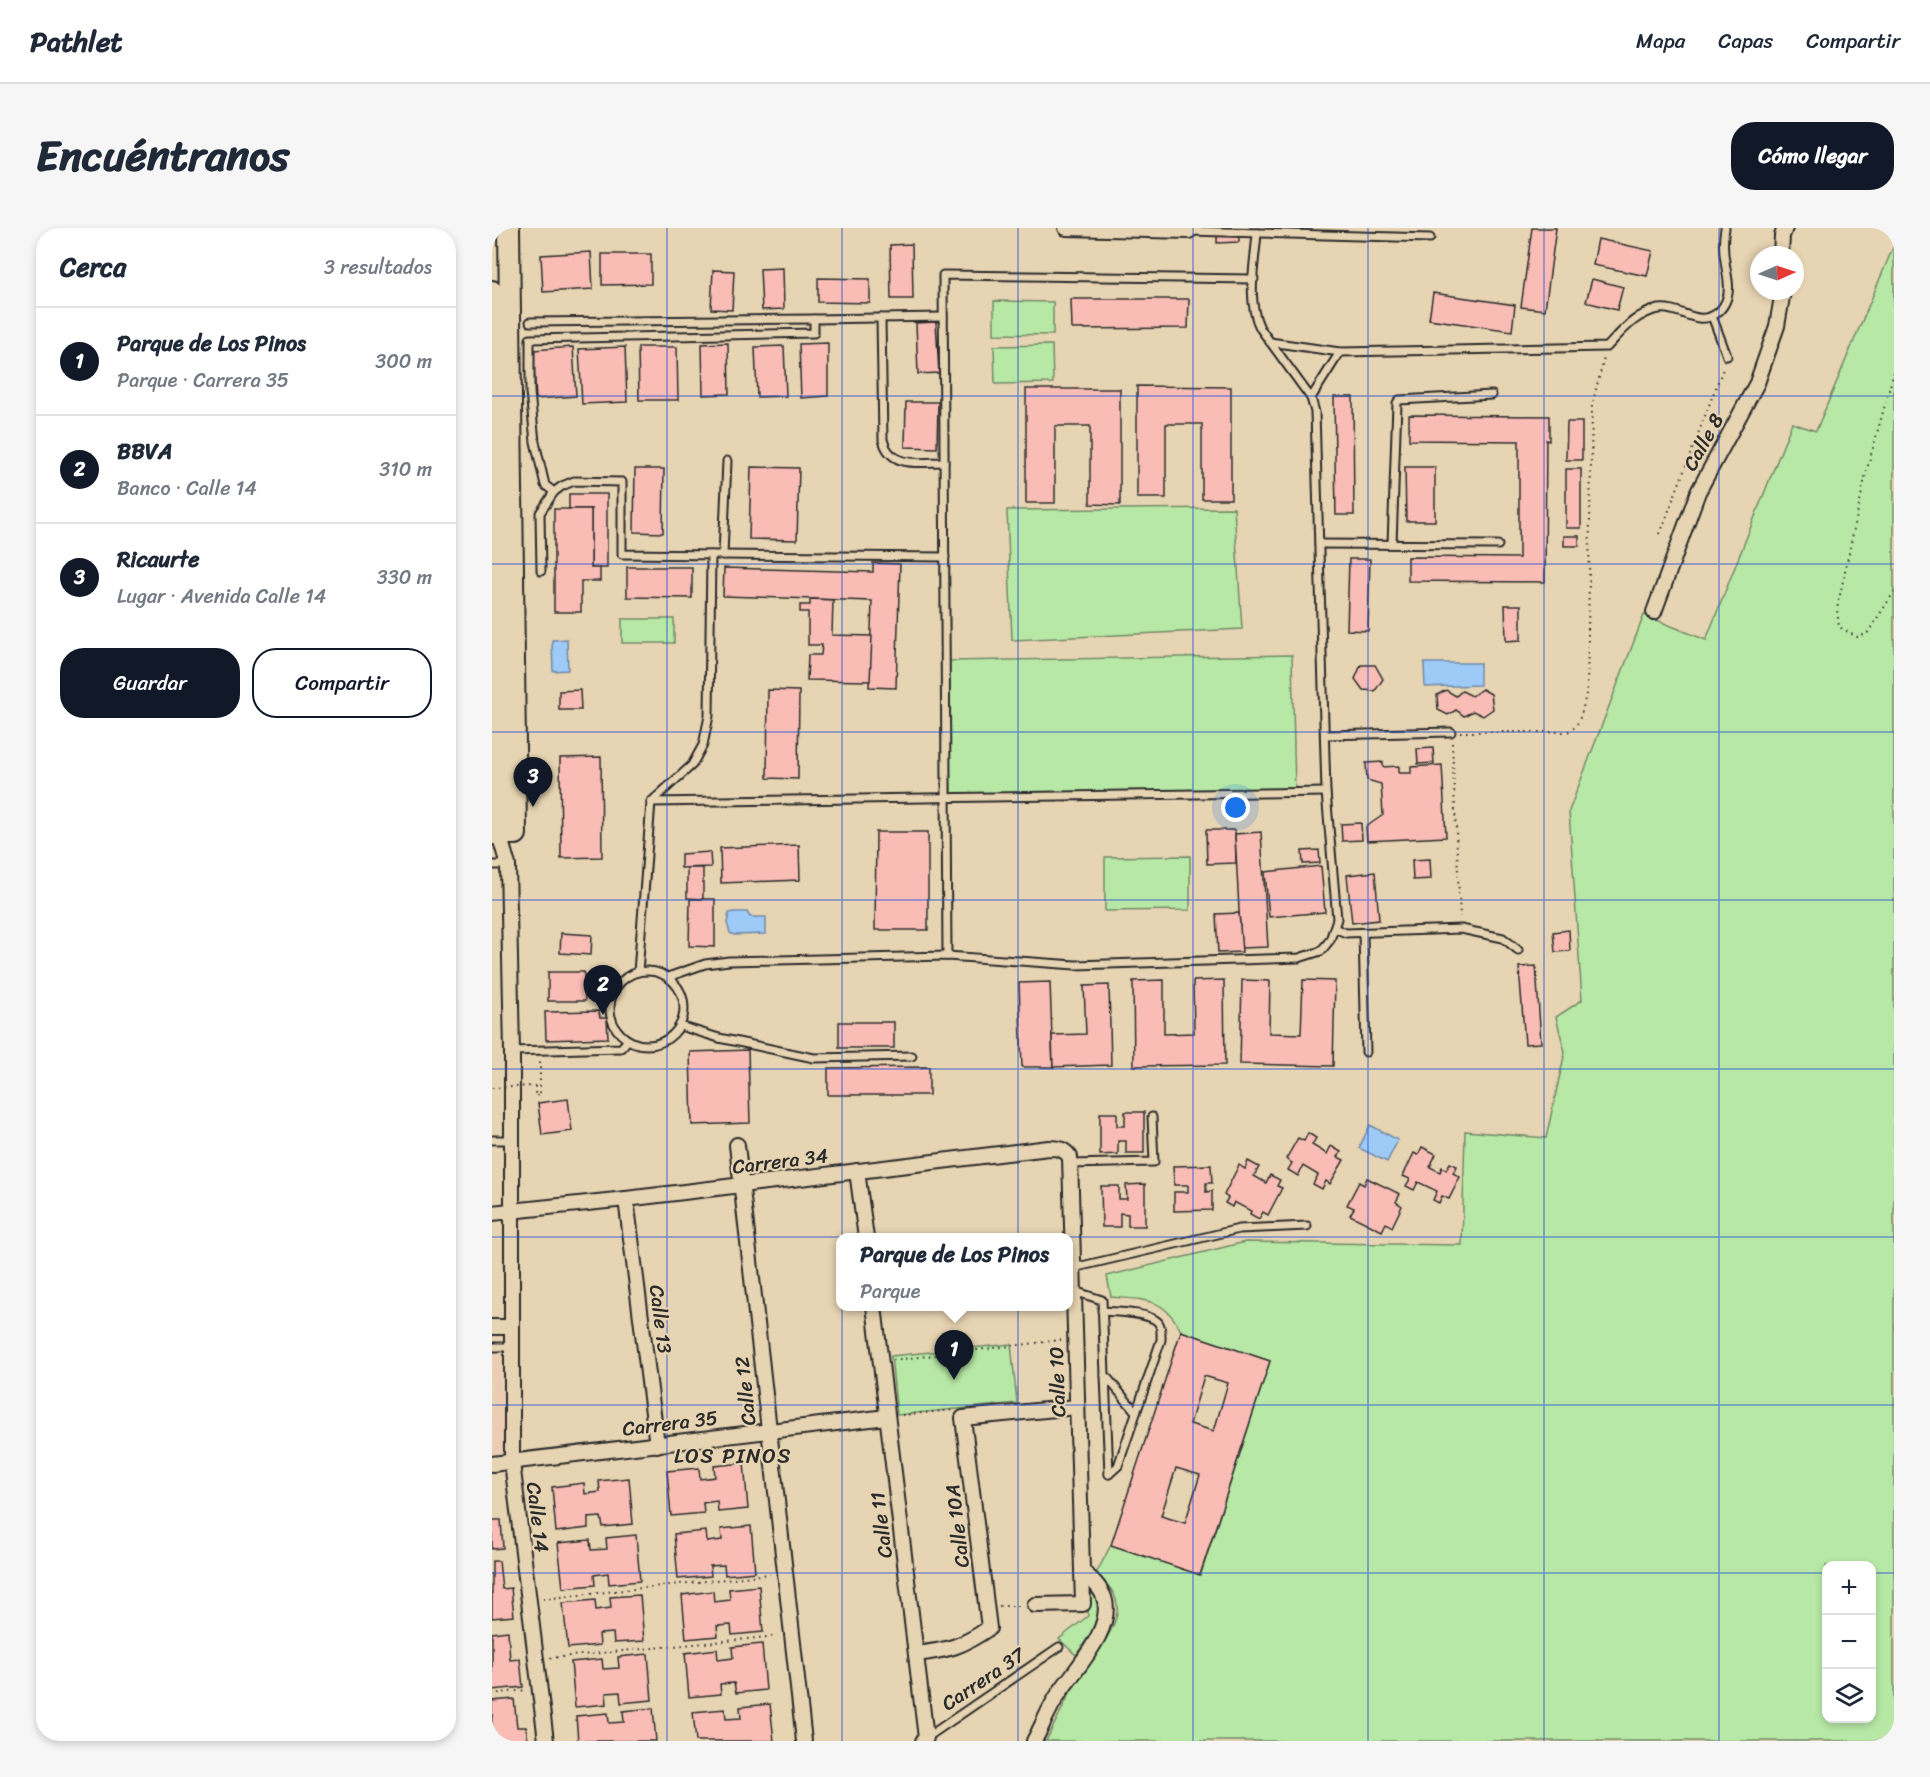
<!DOCTYPE html>
<html lang="es">
<meta charset="utf-8">
<style>
:root{--surface:#fff;--page:#f6f6f7;--text:#1f2937;--muted:#747a83;--line:#e0e1e3;--accent:#111827}
body{margin:0;font-family:Sriracha,sans-serif;background:var(--page);color:var(--text)}
.controls{position:absolute;right:18px;bottom:18px;display:grid;overflow:hidden;border-radius:12px;box-shadow:0 3px 9px #0003}
.controls button{width:54px;height:54px;display:grid;place-items:center;padding:0;border:0;border-bottom:2px solid var(--line);background:var(--surface);color:var(--text);font:30px sans-serif}
.compass{position:absolute;left:1258px;top:18px;width:54px;height:54px;border-radius:50%;background:var(--surface);box-shadow:0 3px 9px #0003;rotate:87deg}
.you{position:absolute;left:744px;top:580px;width:21px;height:21px;margin:-15px;border:4px solid #fff;border-radius:50%;background:#1a73e8;box-shadow:0 0 0 9px #1a73e833}
.badge{display:grid;place-items:center;width:39px;height:39px;border-radius:50%;background:var(--accent);color:#fff;font-size:20px;font-weight:700}
.pin{position:absolute;translate:-50% -50px;filter:drop-shadow(0 2px 3px #0008)}
.pin::after{content:'';position:absolute;top:32px;width:21px;height:18px;background:inherit;clip-path:polygon(0 0,100% 0,50% 100%)}
.popup{position:absolute;left:344px;top:1005px;width:237px;height:78px;box-sizing:border-box;display:grid;place-content:center;border-radius:12px;background:var(--surface);filter:drop-shadow(0 2px 4px #0005);font-size:20px;white-space:nowrap;color:var(--muted)}
.popup b{font-size:22px;color:var(--text)}
.popup::after{content:'';position:absolute;left:50%;top:100%;margin-left:-12px;border:12px solid transparent;border-top-color:var(--surface)}
.list{margin:0;padding:0;list-style:none}
h2{display:flex;justify-content:space-between;align-items:center;height:78px;margin:0;padding:0 24px;font-size:26px}
h2 small{font-size:20px;font-weight:400;color:var(--muted)}
.list li{display:grid;grid-template-columns:39px 1fr auto;gap:18px;align-items:center;box-sizing:border-box;height:108px;padding:0 24px;border-top:2px solid var(--line)}
.list b{display:block;font-size:22px;white-space:nowrap}
.list p{margin:0;font-size:20px;white-space:nowrap;color:var(--muted)}
.list em{font-size:20px;font-style:normal;color:var(--muted)}
.actions{display:flex;gap:12px;padding:18px 24px}
.actions a{flex:1;padding:14px 0;border:2px solid var(--accent);border-radius:24px;text-align:center;font-size:21px;color:var(--accent)}
.actions .main{background:var(--accent);color:#fff}
.icon{flex:none;width:33px;height:33px;fill:none;stroke:currentColor;stroke-width:2;stroke-linecap:round;stroke-linejoin:round}
.map{position:relative;flex:none;width:1402px;height:1513px;overflow:hidden;border-radius:24px}
header{display:flex;align-items:center;gap:36px;box-sizing:border-box;height:84px;padding:0 30px;background:var(--surface);border-bottom:2px solid var(--line)}
header strong{font-size:28px}
nav{display:flex;gap:33px;margin-inline-start:auto;font-size:21px}
.intro{display:flex;align-items:center;justify-content:space-between;box-sizing:border-box;height:144px;padding:0 36px}
h1{margin:0;font-size:42px}
.button{padding:15px 27px;border-radius:24px;background:var(--accent);color:#fff;font-size:21px;font-weight:700}
main{display:flex;gap:36px;padding:0 36px}
aside{flex:1;background:var(--surface);border-radius:24px;box-shadow:0 3px 9px #0003}
.map>svg:first-child{display:block}
</style>
<header>
<strong>Pathlet</strong>
<nav><a>Mapa</a><a>Capas</a><a>Compartir</a></nav>
</header>
<div class="intro"><h1>Encuéntranos</h1><a class="button">Cómo llegar</a></div>
<main>
<aside>
<h2>Cerca<small>3 resultados</small></h2>
<ul class="list">
<li><span class="badge">1</span><div><b>Parque de Los Pinos</b><p>Parque · Carrera 35</p></div><em>300 m</em></li>
<li><span class="badge">2</span><div><b>BBVA</b><p>Banco · Calle 14</p></div><em>310 m</em></li>
<li><span class="badge">3</span><div><b>Ricaurte</b><p>Lugar · Avenida Calle 14</p></div><em>330 m</em></li>
</ul>
<div class="actions"><a class="main">Guardar</a><a>Compartir</a></div>
</aside>
<div class="map">
<svg width="1402" height="1513" viewBox="0 0 1402 1513">
<rect width="100%" height="100%" fill="#e7d4b2"/>
<filter id="ink" filterUnits="userSpaceOnUse"><feTurbulence type="fractalNoise" baseFrequency=".0167" numOctaves="2"/><feDisplacementMap in="SourceGraphic" scale="12" xChannelSelector="R" yChannelSelector="G"/><feConvolveMatrix kernelMatrix="1 2 1 2 8 2 1 2 1" color-interpolation-filters="sRGB"/></filter>
<g filter="url(#ink)">
<!-- built -->
<polygon fill="#eccdb3" points="0,1112 8,1119 12,1226 0,1227"/>
<!-- green -->
<g fill="#b8e8a6" stroke="#728a68" stroke-width="1.5" fill-rule="evenodd">
<path d="M1402,17V1513H554C563,1495 572,1477 581,1459C593,1439 623,1406 625,1384C627,1367 616,1356 604,1346L619,1317L709,1346L778,1133L689,1103C672,1069 653,1072 619,1069L615,1048L753,1014L970,1017L973,903L1054,910L1073,824L1064,789L1090,772L1077,583L1152,387L1214,412L1300,195L1324,203ZM1334,1338H1380V1490H1334Z"/>
<polygon points="502,73 561,74 561,107 502,106"/>
<polygon points="560,117 561,155 503,156 502,118"/>
<polygon points="742,280 750,401 520,412 515,282"/>
<polygon points="182,391 182,415 130,415 130,391"/>
<polygon points="800,427 803,565 459,572 456,433"/>
<polygon points="698,628 698,682 613,683 613,629"/>
<polygon points="519,1116 525,1175 405,1187 399,1128"/>
<polygon points="597,1362 607,1373 608,1392 584,1427 567,1411 596,1388"/>
</g>
<!-- water -->
<g fill="#9ecaf8" stroke="#708aa6" stroke-width="1.5">
<polygon points="75,411 76,442 61,443 60,412"/>
<polygon points="932,435 988,435 988,457 933,459"/>
<polygon points="241,684 255,684 258,689 274,689 274,706 242,707 238,705 235,695 237,685"/>
<polygon points="878,897 906,912 895,934 867,920"/>
</g>
<!-- building -->
<g fill="#f9bdb6" stroke="#2b2b2b" stroke-width="1.5" fill-rule="evenodd">
<polygon points="725,0 747,0 747,14 725,15"/>
<polygon points="1040,0 1064,0 1053,82 1029,79"/>
<polygon points="1106,11 1161,23 1155,48 1101,37"/>
<polygon points="420,16 421,71 399,71 398,17"/>
<polygon points="99,24 101,61 51,64 49,27"/>
<polygon points="110,26 159,26 159,56 110,57"/>
<polygon points="291,40 292,81 270,82 268,41"/>
<polygon points="221,42 242,43 240,82 219,81"/>
<polygon points="326,50 378,51 378,75 326,74"/>
<polygon points="1100,51 1131,59 1125,82 1094,74"/>
<polygon points="941,65 1023,77 1020,103 937,91"/>
<polygon points="579,71 697,71 696,100 580,101"/>
<polygon points="444,94 447,145 426,146 424,95"/>
<polygon points="236,115 237,166 211,167 210,116"/>
<polygon points="336,115 336,168 309,170 307,116"/>
<polygon points="292,118 294,168 265,169 263,119"/>
<polygon points="81,119 84,168 44,171 41,122"/>
<polygon points="133,119 135,174 90,176 87,121"/>
<polygon points="146,119 185,119 186,172 147,172"/>
<polygon points="645,158 739,159 739,271 710,271 710,196 674,196 674,270 645,270"/>
<polygon points="534,161 628,161 628,277 598,276 598,198 563,198 563,275 534,275"/>
<polygon points="842,169 861,169 862,287 844,287"/>
<polygon points="414,174 446,174 445,220 413,219"/>
<polygon points="917,187 1057,188 1057,213 1054,212 1053,354 916,353 916,329 1027,330 1027,213 917,212"/>
<polygon points="1075,194 1090,194 1090,232 1074,232"/>
<polygon points="259,239 307,240 305,312 257,311"/>
<polygon points="913,239 943,239 943,293 914,293"/>
<polygon points="143,241 172,241 171,305 142,304"/>
<rect x="1074" y="241" width="15" height="59"/>
<polygon points="77,266 115,266 115,340 99,340 99,281 77,281"/>
<polygon points="62,281 99,281 99,340 108,340 108,353 89,353 89,384 62,384"/>
<rect x="1072" y="308" width="15" height="10"/>
<polygon points="857,331 878,331 876,403 855,402"/>
<polygon points="381,335 408,336 404,460 377,459 380,373 231,368 232,340 381,344"/>
<polygon points="135,339 200,339 200,370 135,369"/>
<polygon points="318,371 341,372 340,407 380,408 378,453 315,452 316,427 329,427 330,417 316,417 316,384 308,384 308,377 318,377"/>
<polygon points="1013,377 1029,377 1029,412 1014,413"/>
<polygon points="869,437 883,437 891,451 883,463 871,462 863,451"/>
<polygon points="990,461 999,466 1001,481 991,488 981,483 972,488 964,482 956,487 946,482 945,467 954,462 964,468 970,463 980,468"/>
<polygon points="88,462 89,482 67,482 67,463"/>
<polygon points="276,462 307,463 306,551 275,550"/>
<polygon points="941,520 942,535 926,536 925,521"/>
<polygon points="109,529 110,629 69,630 68,530"/>
<polygon points="891,534 891,539 907,538 907,545 919,545 919,539 950,537 954,609 875,613 874,599 891,587 889,556 875,552 874,535"/>
<polygon points="869,595 870,612 850,613 849,596"/>
<polygon points="714,602 743,602 744,635 715,636"/>
<polygon points="384,604 436,604 436,702 383,702"/>
<polygon points="769,604 776,719 749,720 743,606"/>
<polygon points="307,617 308,652 229,655 228,620"/>
<polygon points="827,622 828,635 811,636 810,623"/>
<polygon points="218,624 219,639 189,640 189,626"/>
<polygon points="938,631 939,651 921,652 920,632"/>
<polygon points="829,638 833,684 777,689 773,644"/>
<polygon points="195,640 211,640 211,671 195,670"/>
<polygon points="883,644 887,692 860,695 855,647"/>
<polygon points="198,671 223,671 223,719 197,718"/>
<polygon points="747,685 750,724 726,725 724,686"/>
<polygon points="1077,702 1078,723 1063,724 1061,704"/>
<polygon points="69,705 100,707 99,727 68,725"/>
<polygon points="1044,738 1049,815 1033,816 1027,739"/>
<polygon points="56,744 92,744 93,773 56,773"/>
<polygon points="672,752 672,806 702,805 701,753 732,752 733,837 642,838 641,753"/>
<polygon points="750,752 778,753 777,805 809,806 811,752 843,753 841,838 748,836"/>
<polygon points="558,754 561,839 530,839 527,755"/>
<polygon points="617,757 619,837 561,839 560,807 594,806 592,758"/>
<polygon points="107,783 108,790 115,790 116,810 54,812 53,784"/>
<rect x="347" y="794" width="55" height="26"/>
<polygon points="256,822 258,895 200,897 198,824"/>
<polygon points="437,839 437,867 336,867 336,840"/>
<polygon points="76,871 80,903 50,907 46,875"/>
<polygon points="633,884 652,884 652,925 634,925 634,913 626,913 626,926 608,927 608,885 625,885 625,898 633,898"/>
<polygon points="816,905 824,910 820,917 835,926 839,918 849,924 846,929 852,932 838,956 834,953 830,961 821,956 826,947 811,938 806,948 796,942 800,935 794,931 806,910 812,913"/>
<polygon points="930,919 944,926 938,939 948,944 950,939 954,942 958,935 965,938 961,945 968,949 957,971 950,968 947,975 941,972 945,963 926,954 922,962 914,958 918,951 911,948 922,925 926,927"/>
<polygon points="756,933 767,939 762,948 774,955 778,947 788,952 785,958 790,960 776,987 771,984 767,991 758,986 759,983 742,974 740,979 733,975 736,970 732,967 747,937 753,941"/>
<polygon points="719,937 720,955 714,955 714,964 720,963 720,982 682,983 682,964 696,964 696,957 682,957 681,938"/>
<polygon points="875,950 908,966 904,974 910,978 900,999 894,995 890,1003 858,987 862,980 855,977 867,954 872,957"/>
<polygon points="653,956 653,998 636,998 636,986 628,985 628,999 610,999 609,958 627,958 627,971 635,971 634,957"/>
<path d="M689,1103L778,1133L708,1347L619,1317ZM712,1148L736,1155L722,1203L698,1196ZM684,1240L708,1247L693,1295L669,1288Z"/>
<polygon points="252,1235 256,1281 226,1284 225,1273 211,1275 212,1285 179,1288 175,1243 207,1240 208,1251 223,1249 222,1238"/>
<polygon points="137,1250 141,1296 111,1299 109,1289 96,1290 96,1300 64,1304 60,1259 92,1255 93,1266 108,1264 107,1253"/>
<polygon points="0,1292 9,1292 11,1320 0,1321"/>
<polygon points="259,1298 263,1344 233,1347 232,1337 218,1338 219,1348 186,1351 182,1306 214,1303 215,1314 230,1312 229,1301"/>
<polygon points="144,1307 148,1353 117,1356 116,1345 102,1347 103,1357 71,1360 66,1315 98,1312 99,1322 115,1321 114,1310"/>
<polygon points="0,1333 7,1333 10,1361 19,1360 22,1388 0,1390"/>
<polygon points="267,1358 271,1404 240,1407 239,1397 225,1398 226,1408 194,1411 190,1367 221,1363 222,1374 238,1372 237,1361"/>
<polygon points="148,1367 152,1413 122,1415 121,1405 107,1406 108,1417 76,1420 71,1375 103,1372 104,1382 119,1380 118,1369"/>
<polygon points="16,1403 18,1432 28,1431 31,1459 0,1462 0,1405"/>
<polygon points="270,1416 274,1462 244,1465 242,1455 228,1456 229,1466 197,1469 193,1425 225,1421 226,1432 241,1430 240,1419"/>
<polygon points="156,1426 160,1472 129,1475 128,1464 114,1465 115,1476 83,1479 79,1434 110,1431 111,1441 127,1440 126,1429"/>
<polygon points="22,1471 25,1499 34,1499 36,1513 0,1513 0,1473"/>
<polygon points="278,1476 282,1513 204,1513 201,1484 233,1481 234,1491 249,1490 248,1479"/>
<polygon points="161,1480 164,1513 86,1513 84,1488 116,1485 117,1495 132,1494 131,1483"/>
</g>
<g fill="none" stroke-linecap="round" stroke-linejoin="round">
<defs>
<g id="service">
<polyline points="697,3 938,10"/>
<polyline points="1220,88 1235,128"/>
<path d="M389,90L391,212C399,241 428,234 452,234"/>
<polyline points="38,94 322,91"/>
<path d="M778,114L848,124L1115,119C1130,103 1144,85 1167,81C1188,78 1206,100 1225,85C1230,81 1233,76 1235,70C1239,58 1234,44 1233,33C1231,22 1231,11 1233,0"/>
<polyline points="819,170 848,124"/>
<polyline points="62,264 53,257 43,214 38,164 38,111 322,105 322,91 451,89"/>
<polyline points="827,316 1006,317"/>
<polyline points="900,316 905,175 907,172 1000,167"/>
<polyline points="231,327 235,233"/>
<polyline points="49,343 48,285 62,264 70,258 82,253 130,254 130,326 453,329"/>
<polyline points="833,507 959,504"/>
<polyline points="159,574 834,564"/>
<polyline points="0,637 16,637"/>
<polyline points="842,700 854,705 969,701 1011,710 1026,722"/>
<polyline points="871,705 874,824"/>
<polyline points="455,728 451,47 762,51"/>
<circle cx="155" cy="780" r="37"/>
<polyline points="146,744 159,574 200,537 211,517 217,488 219,327"/>
<path d="M176,749L213,736L237,733L455,728L583,737L807,730L829,723L838,712L845,691L834,564L823,184L819,170L768,100C754,72 763,35 765,5"/>
<polyline points="188,798 227,810 322,830 420,828"/>
<polyline points="20,823 129,820 136,812"/>
<polyline points="0,912 20,912"/>
<polyline points="578,936 662,934 660,889"/>
<polyline points="581,1040 747,1001 815,998"/>
<polyline points="582,1063 610,1072 617,1246"/>
<path d="M610,1083C624,1084 656,1084 666,1094C670,1099 669,1106 669,1112L626,1238L617,1246"/>
<polyline points="0,1119 20,1119"/>
<polyline points="613,1147 644,1184"/>
<polyline points="434,1510 567,1419"/>
</g>
<g id="minor">
<polyline points="574,0 697,3 700,0"/>
<polyline points="1289,27 1290,8 1293,0"/>
<polyline points="1162,384 1206,264 1265,155 1285,98 1291,63"/>
<polyline points="7,606 16,637 20,823 20,1234 54,1513"/>
<polyline points="245,917 312,1513"/>
<polyline points="365,943 374,1010"/>
<polyline points="134,971 165,1217"/>
<path d="M0,985L134,971L557,920C567,920 572,921 578,929L591,1376L543,1377"/>
<polyline points="382,1078 434,1510 431,1513"/>
<polyline points="0,1099 20,1099"/>
<polyline points="0,1236 395,1189"/>
<path d="M424,1426C456,1422 470,1419 497,1400L471,1190L585,1179"/>
<path d="M542,1513C551,1497 557,1479 568,1464C584,1440 625,1398 611,1367C607,1357 598,1350 590,1343"/>
</g>
<g id="secondary">
<polyline points="0,63 2,363 7,606"/>
<polyline points="0,606 24,606 17,0"/>
</g>
</defs>
<!-- service casing -->
<use href="#service" stroke="#2b2b2b" stroke-width="11"/>
<!-- minor casing -->
<use href="#minor" stroke="#2b2b2b" stroke-width="18"/>
<!-- secondary casing -->
<use href="#secondary" stroke="#2b2b2b" stroke-width="24"/>
<!-- path -->
<g stroke="#2b2b2b" stroke-width="2" stroke-dasharray="1.5 4.5" stroke-linecap="butt">
<polyline points="1402,144 1374,245 1349,362 1345,381 1347,399 1365,409 1375,406 1402,364"/>
<polyline points="1168,306 1232,138"/>
<path d="M968,504H1075C1090,499 1091,476 1095,462L1100,177L1112,130"/>
<polyline points="960,515 968,689"/>
<polyline points="43,858 43,868 48,868 48,831"/>
<polyline points="401,1132 569,1112"/>
<polyline points="410,1187 461,1182"/>
<polyline points="51,1371 278,1346"/>
<polyline points="507,1378 531,1378"/>
<polyline points="58,1430 285,1408"/>
<polyline points="0,1466 33,1462"/>
</g>
<!-- service -->
<use href="#service" stroke="#e7d4b2" stroke-width="7"/>
<!-- minor -->
<use href="#minor" stroke="#e7d4b2" stroke-width="14"/>
<!-- secondary -->
<use href="#secondary" stroke="#e7d4b2" stroke-width="20"/>
<!-- path-bridge -->
<polyline stroke="#2b2b2b" stroke-width="2" stroke-dasharray="1.5 4.5" stroke-linecap="butt" points="0,860 43,858"/>
</g>
</g>
<!-- grid -->
<path fill="none" stroke="#1d4ed8" stroke-width="1.5" stroke-opacity="0.55" d="M175,0V1513M350,0V1513M526,0V1513M701,0V1513M876,0V1513M1052,0V1513M1227,0V1513M0,168H1402M0,336H1402M0,504H1402M0,672H1402M0,841H1402M0,1009H1402M0,1177H1402M0,1345H1334M1380,1345H1402"/>
<g text-anchor="middle" stroke-width="4.5" stroke-linejoin="round" paint-order="stroke">
<!-- street labels -->
<g font-size="20" fill="#2b2b2b" stroke="#e7d4b2">
<text transform="translate(1211 214) rotate(-61)" y="7">Calle 8</text>
<text transform="translate(288 933) rotate(-7)" y="7">Carrera 34</text>
<text transform="translate(169 1091) rotate(83)" y="7">Calle 13</text>
<text transform="translate(565 1154) rotate(-92)" y="7">Calle 10</text>
<text transform="translate(253 1163) rotate(-96)" y="7">Calle 12</text>
<text transform="translate(178 1195) rotate(-7)" y="7">Carrera 35</text>
<text transform="translate(46 1289) rotate(83)" y="7">Calle 14</text>
<text transform="translate(389 1297) rotate(-97)" y="7">Calle 11</text>
<text transform="translate(465 1298) rotate(-97)" y="7">Calle 10A</text>
<text transform="translate(491 1451) rotate(-34)" y="7">Carrera 37</text>
</g>
<!-- neighbourhood labels -->
<g font-size="21" letter-spacing="1.5" fill="#2b2b2b" stroke="#e7d4b2">
<text x="241" y="1235">LOS PINOS</text>
</g>
</g>
</svg>
<div class="controls">
<button>+</button>
<button>−</button>
<button><svg class="icon" aria-label="layers" viewBox="0 0 24 24"><path d="M12 4l9 5-9 5-9-5zM3 14l9 5 9-5"/></svg></button>
</div>
<svg class="compass" viewBox="-18 -18 36 36"><path d="M0-13l5 13h-10z" fill="#e53935"/><path d="M0 13l5-13h-10z" fill="#747a83"/></svg>
<div class="you"></div>
<div class="pin badge" style="left:462px;top:1152px">1</div>
<div class="popup"><b>Parque de Los Pinos</b>Parque</div>
<div class="pin badge" style="left:111px;top:787px">2</div>
<div class="pin badge" style="left:41px;top:579px">3</div>
</div>
</main>
